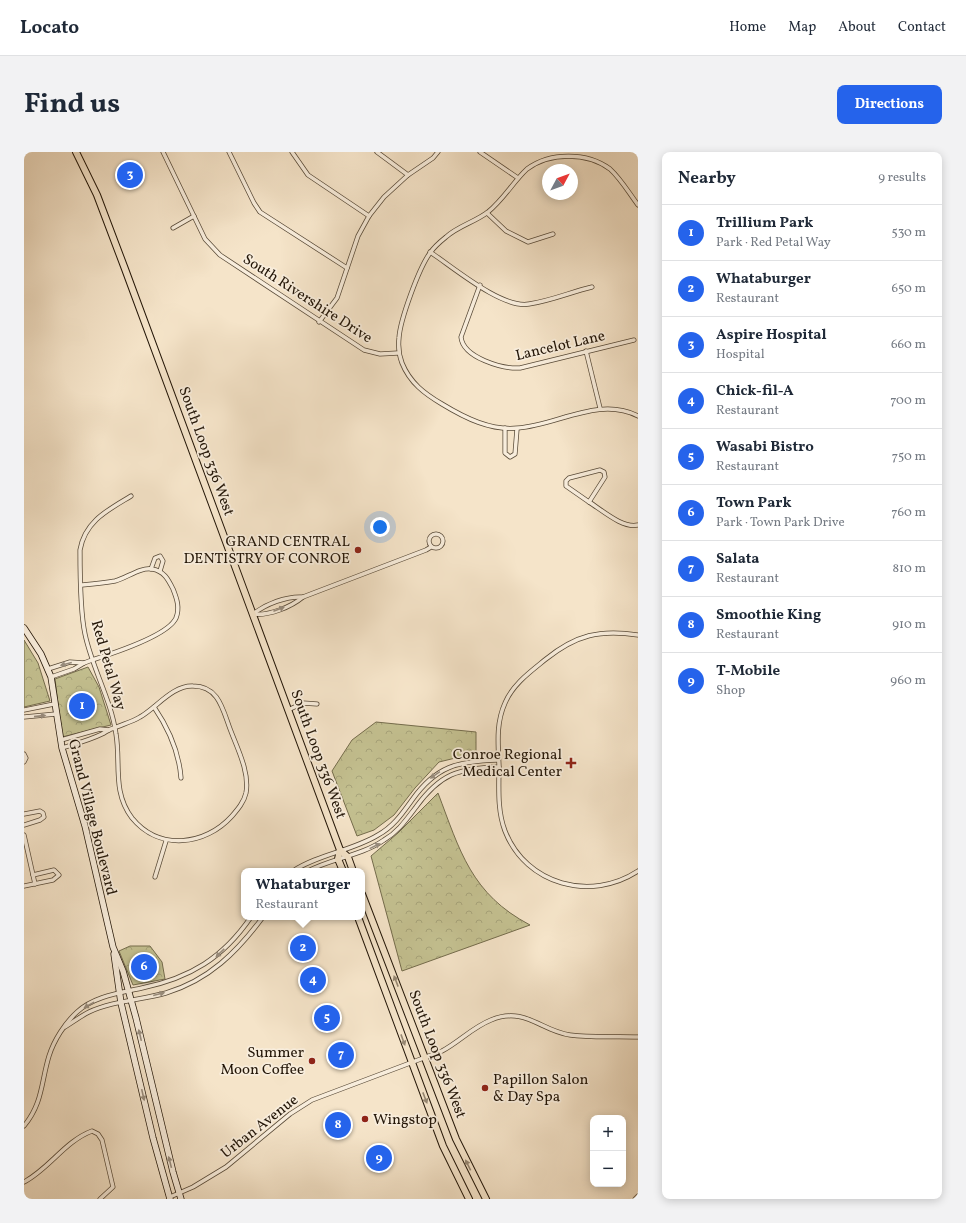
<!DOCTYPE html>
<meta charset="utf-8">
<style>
:root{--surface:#fff;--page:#f2f2f3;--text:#1f2937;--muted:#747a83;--line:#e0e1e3;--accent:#2563eb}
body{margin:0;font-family:Vollkorn,serif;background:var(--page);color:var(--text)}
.controls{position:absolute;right:12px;bottom:12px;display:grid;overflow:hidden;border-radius:8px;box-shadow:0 2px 10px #0003}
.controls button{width:36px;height:36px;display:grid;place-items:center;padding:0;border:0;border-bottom:1px solid var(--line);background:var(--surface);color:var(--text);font:20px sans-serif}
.compass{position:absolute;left:518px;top:12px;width:36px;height:36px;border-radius:50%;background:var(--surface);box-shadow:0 2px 10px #0003;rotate:49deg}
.you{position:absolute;left:356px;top:375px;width:14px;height:14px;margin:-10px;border:3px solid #fff;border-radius:50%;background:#1a73e8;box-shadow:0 0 0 6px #1a73e833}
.badge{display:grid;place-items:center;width:26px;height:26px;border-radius:50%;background:var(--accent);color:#fff;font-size:13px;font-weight:700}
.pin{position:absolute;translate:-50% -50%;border:2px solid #fff;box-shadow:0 1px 4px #0006}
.popup{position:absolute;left:217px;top:716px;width:124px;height:52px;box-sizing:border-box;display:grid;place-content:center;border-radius:8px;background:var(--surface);filter:drop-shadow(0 1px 3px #0005);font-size:13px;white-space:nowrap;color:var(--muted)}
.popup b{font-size:15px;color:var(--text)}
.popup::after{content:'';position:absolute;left:50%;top:100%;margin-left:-8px;border:8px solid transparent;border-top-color:var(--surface)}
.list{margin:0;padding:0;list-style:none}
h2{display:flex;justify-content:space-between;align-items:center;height:52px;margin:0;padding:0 16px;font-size:17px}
h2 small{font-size:13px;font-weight:400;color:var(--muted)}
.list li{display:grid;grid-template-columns:26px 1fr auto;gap:12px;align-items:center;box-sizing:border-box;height:56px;padding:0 16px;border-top:1px solid var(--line)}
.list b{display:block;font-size:15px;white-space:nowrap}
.list p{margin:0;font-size:13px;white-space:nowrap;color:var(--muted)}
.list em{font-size:13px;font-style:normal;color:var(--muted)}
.map{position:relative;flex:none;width:614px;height:1047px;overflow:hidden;border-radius:8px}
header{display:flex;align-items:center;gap:24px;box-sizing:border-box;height:56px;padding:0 20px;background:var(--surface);border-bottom:1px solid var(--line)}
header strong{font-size:19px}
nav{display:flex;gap:22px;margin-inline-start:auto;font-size:14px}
.intro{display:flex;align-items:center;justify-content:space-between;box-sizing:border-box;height:96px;padding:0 24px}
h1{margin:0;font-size:28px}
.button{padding:10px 18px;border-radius:8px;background:var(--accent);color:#fff;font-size:14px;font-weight:700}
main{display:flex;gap:24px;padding:0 24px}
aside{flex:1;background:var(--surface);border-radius:8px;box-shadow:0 2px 10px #0003}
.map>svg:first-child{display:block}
</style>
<header>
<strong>Locato</strong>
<nav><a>Home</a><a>Map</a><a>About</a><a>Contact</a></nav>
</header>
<div class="intro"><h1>Find us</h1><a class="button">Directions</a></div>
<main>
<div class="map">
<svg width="614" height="1047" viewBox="0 0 614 1047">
<defs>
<pattern id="forest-crowns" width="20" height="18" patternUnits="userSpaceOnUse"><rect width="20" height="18" fill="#c4c191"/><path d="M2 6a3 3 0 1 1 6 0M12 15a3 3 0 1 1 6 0" fill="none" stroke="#a8a57c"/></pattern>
</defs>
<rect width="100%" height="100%" fill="#f5e4c9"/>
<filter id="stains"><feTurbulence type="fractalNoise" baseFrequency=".005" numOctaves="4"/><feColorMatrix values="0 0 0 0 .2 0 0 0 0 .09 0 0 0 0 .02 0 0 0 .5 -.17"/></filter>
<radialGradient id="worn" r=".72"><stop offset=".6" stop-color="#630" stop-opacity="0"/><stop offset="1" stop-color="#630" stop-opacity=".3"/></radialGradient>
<!-- forest -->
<g fill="url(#forest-crowns)" stroke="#746c4c">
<polygon points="0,488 14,511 26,549 0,555"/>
<polygon points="64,515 75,535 87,573 38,585 31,527"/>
<polygon points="352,570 452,580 452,601 415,610 391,636 370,663 350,678 333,684 308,619 328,588"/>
<path d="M414,641C436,699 447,742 506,773L378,819L347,704L374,681Z"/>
<polygon points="106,794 126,794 138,810 141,827 109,833 95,799"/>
</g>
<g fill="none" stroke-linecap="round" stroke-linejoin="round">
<defs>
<g id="street">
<polyline points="139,0 181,87 196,103 340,198 356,202 374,201"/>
<polyline points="205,0 230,51 236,60 323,116"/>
<polyline points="268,0 284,23 345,64"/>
<polyline points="353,0 384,23"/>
<polyline points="456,0 494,26"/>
<path d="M614,53C605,41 597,27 586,17C563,0 526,0 503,17C489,30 480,47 464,60C451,70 434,74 422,85C417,89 410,95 406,101C395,116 376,168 375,186C374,195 375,203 378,211C386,231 401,242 418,252C441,266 467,279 494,276C534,273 575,244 614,264"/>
<polyline points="463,61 482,79 504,90 529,82"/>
<polyline points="149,76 170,64"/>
<path d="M406,100C429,115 478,157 505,152C526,149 547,140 568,135"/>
<path d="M456,133L437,185C439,206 479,217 496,216L610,188"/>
<polyline points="295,170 313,146 334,84 345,64 360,45 384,23 409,6 414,0"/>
<polyline points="562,199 576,256"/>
<polyline points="481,276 481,301 486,305 491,302 493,277"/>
<polygon points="576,318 580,320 581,325 565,350 542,334 542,329 545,326"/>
<path d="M565,350C578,358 599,377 614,373"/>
<circle cx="412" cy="389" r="7"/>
<polyline points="127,417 131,406 136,404 139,409 136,419"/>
<path d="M229,462C245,464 267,455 279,445L402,398L407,395"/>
<path d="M229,462C242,452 262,444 279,445"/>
<path d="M614,483C576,477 552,483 522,507C506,520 489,532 481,551C472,571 474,591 475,613C475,635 473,658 481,679C502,733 567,750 614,719"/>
<path d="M24,517L46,510L60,511L68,508C87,502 144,484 152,466C156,456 153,447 149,437C144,427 140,419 128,417C116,415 103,426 91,429C80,431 69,432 58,433"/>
<polyline points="27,525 50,517 60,511"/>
<path d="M130,555C145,577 155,599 157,626"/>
<polyline points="0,558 30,552"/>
<polyline points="264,558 279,551 293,552"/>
<polyline points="0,565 32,562"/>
<polyline points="37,588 76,577 85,578"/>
<path d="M38,596C51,592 66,588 78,582C82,580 85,577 90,576C99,572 108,570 116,565C132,556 149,533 169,534C193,534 198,554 205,574C212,594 226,619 222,641C220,650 214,657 208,664C181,694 135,699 108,666C88,640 97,611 92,582C87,547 68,516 61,482C56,459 56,422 56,398C61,369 84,358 107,344"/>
<polyline points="0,602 2,606 0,610"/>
<polyline points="0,662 16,659 19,661 20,665 16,668 0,673"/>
<polyline points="0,683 11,732"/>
<path d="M269,719C295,702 328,699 354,683C369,675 378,662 388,648C412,614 434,609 474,608"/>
<path d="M284,719C308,706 337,704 360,688C374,680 382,668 392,655C416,622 434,616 475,615"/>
<polyline points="131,725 142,689"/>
<polyline points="0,734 29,728 35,723 30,718 9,723"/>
<path d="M41,875C49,870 57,864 65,860C88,849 117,848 142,841C185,828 213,800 239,765"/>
<path d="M0,974C19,951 17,930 25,904C30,888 41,871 53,860C70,844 96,841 118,836C166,826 199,806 227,765"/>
<path d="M0,1030C25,1017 41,989 68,979L74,982L78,988L89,1035L76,1047"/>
<path d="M146,1045L169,1035L202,1015L266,962L288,948L418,899C435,890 449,875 467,868C501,854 517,879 546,883C568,886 592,884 614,885"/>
<polyline points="611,1047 614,1044"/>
</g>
<g id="secondary">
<polyline points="0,476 17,502 27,525 38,596 61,674 89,795 99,819 112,866 149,1020 157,1047"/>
<polyline points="90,802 97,851 129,986 146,1047"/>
</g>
<g id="primary">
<polyline points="52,0 73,43 101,117 316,698 324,705 329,719"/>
<polyline points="316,698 314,707 319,719"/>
<polyline points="338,742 432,987 462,1047"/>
<polyline points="334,765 419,994 445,1047"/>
</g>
</defs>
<!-- street casing -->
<use href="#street" stroke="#584a38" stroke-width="5"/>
<!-- secondary casing -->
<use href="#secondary" stroke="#231608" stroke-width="7"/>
<!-- primary casing -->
<use href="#primary" stroke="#231608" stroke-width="8"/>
<!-- street -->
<use href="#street" stroke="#f8eddc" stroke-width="3.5"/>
<!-- secondary -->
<use href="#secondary" stroke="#f8eddc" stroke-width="5.5"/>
<!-- primary -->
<use href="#primary" stroke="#f5e4c9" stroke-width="6"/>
</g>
<!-- one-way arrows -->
<defs><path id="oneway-solid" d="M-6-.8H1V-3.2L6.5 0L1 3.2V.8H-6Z"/></defs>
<g fill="#988c7d">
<use href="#oneway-solid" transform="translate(255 457) rotate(-21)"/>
<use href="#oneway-solid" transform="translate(42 512) rotate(166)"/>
<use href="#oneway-solid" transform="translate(16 564) rotate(-6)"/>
<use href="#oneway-solid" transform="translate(411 623) rotate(145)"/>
<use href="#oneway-solid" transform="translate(351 694) rotate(-26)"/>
<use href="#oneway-solid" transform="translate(196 801) rotate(136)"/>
<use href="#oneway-solid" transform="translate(135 842) rotate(-14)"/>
<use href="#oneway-solid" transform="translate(65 853) rotate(151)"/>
<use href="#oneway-solid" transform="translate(116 883) rotate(-103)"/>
<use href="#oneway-solid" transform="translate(119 943) rotate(77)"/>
<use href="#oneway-solid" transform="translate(146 1010) rotate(-104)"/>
</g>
<g fill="#968772">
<use href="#oneway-solid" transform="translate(372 829) rotate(-111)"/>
<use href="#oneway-solid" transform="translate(379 888) rotate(70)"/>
<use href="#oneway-solid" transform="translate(401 946) rotate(69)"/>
<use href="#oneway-solid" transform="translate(444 1013) rotate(-116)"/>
</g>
<!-- markers -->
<g fill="#8f2418" stroke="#f8eddc" stroke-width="1.5">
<circle cx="334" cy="398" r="4"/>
<path d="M545 605h4v4h4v4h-4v4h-4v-4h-4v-4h4z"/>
<circle cx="288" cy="909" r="4"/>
<circle cx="461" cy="936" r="4"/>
<circle cx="341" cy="967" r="4"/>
</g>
<g text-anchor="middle" stroke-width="3.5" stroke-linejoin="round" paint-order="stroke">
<!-- street labels -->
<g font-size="15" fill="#231608" stroke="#f8eddc">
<text transform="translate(284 146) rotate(33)" y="5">South Rivershire Drive</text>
<text transform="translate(536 193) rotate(-13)" y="5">Lancelot Lane</text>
<text transform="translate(183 299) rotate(70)" y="5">South Loop 336 West</text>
<text transform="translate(85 513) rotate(74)" y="5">Red Petal Way</text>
<text transform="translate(295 602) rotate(70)" y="5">South Loop 336 West</text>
<text transform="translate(69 665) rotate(76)" y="5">Grand Village Boulevard</text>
<text transform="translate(414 902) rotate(69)" y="5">South Loop 336 West</text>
<text transform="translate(235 974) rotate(-38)" y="5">Urban Avenue</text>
</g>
<!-- poi labels -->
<g font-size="15" fill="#231608" stroke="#f8eddc" text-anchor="end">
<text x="326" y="394">GRAND CENTRAL<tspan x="326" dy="17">DENTISTRY OF CONROE</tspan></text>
<text x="538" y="607">Conroe Regional<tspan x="538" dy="17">Medical Center</tspan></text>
<text x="280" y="905">Summer<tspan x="280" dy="17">Moon Coffee</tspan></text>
<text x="469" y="932" text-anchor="start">Papillon Salon<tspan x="469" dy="17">&amp; Day Spa</tspan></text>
<text x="349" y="972" text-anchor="start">Wingstop</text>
</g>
</g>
<rect width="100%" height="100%" filter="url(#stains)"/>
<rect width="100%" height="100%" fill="url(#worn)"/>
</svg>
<div class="controls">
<button>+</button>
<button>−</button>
</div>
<svg class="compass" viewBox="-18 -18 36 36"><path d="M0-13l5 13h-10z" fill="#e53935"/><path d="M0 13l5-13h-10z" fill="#747a83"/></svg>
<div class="you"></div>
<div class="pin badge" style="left:58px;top:554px">1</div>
<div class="pin badge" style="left:279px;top:796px">2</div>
<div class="popup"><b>Whataburger</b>Restaurant</div>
<div class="pin badge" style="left:106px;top:23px">3</div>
<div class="pin badge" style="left:289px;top:828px">4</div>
<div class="pin badge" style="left:303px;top:866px">5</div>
<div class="pin badge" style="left:120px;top:815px">6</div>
<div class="pin badge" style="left:317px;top:903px">7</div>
<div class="pin badge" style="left:314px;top:973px">8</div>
<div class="pin badge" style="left:355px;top:1006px">9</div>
</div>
<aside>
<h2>Nearby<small>9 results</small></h2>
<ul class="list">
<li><span class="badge">1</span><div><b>Trillium Park</b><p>Park · Red Petal Way</p></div><em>530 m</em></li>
<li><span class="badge">2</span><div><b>Whataburger</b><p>Restaurant</p></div><em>650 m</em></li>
<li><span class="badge">3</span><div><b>Aspire Hospital</b><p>Hospital</p></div><em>660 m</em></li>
<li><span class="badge">4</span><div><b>Chick-fil-A</b><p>Restaurant</p></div><em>700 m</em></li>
<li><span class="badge">5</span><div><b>Wasabi Bistro</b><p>Restaurant</p></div><em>750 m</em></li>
<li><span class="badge">6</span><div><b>Town Park</b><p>Park · Town Park Drive</p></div><em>760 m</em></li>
<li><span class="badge">7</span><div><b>Salata</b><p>Restaurant</p></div><em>810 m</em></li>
<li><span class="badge">8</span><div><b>Smoothie King</b><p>Restaurant</p></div><em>910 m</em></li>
<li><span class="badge">9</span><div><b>T-Mobile</b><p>Shop</p></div><em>960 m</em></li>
</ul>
</aside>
</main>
